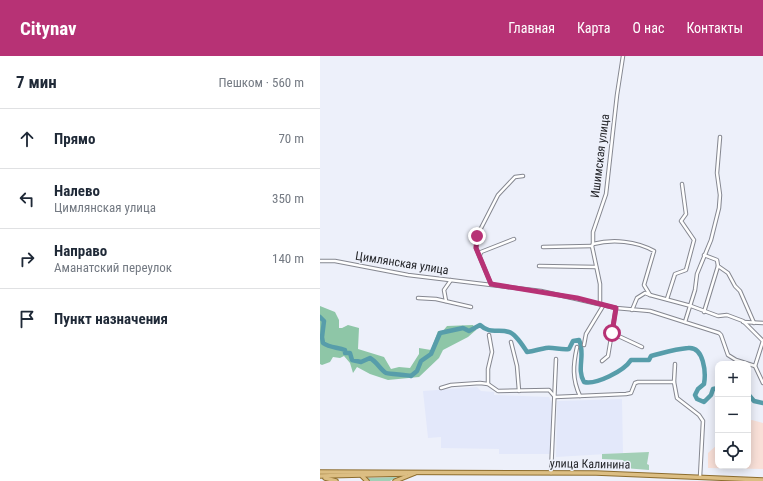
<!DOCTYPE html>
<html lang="ru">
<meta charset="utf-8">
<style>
:root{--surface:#fff;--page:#f2f2f3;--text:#1f2937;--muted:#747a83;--line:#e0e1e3;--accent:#b73275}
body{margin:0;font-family:"Roboto Condensed",sans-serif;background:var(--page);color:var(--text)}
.controls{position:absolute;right:12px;bottom:12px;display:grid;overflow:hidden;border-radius:8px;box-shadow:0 2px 10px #0003}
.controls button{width:36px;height:36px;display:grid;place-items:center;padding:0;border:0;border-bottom:1px solid var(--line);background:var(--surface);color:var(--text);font:20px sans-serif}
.stop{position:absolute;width:12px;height:12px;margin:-9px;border:3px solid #b73275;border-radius:50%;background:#fff}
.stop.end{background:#b73275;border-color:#fff;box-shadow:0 1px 4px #0008}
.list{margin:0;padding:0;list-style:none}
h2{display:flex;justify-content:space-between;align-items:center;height:52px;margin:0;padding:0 16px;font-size:17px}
h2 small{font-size:13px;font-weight:400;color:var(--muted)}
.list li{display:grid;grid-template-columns:26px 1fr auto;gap:12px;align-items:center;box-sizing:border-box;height:60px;padding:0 16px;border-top:1px solid var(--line)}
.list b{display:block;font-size:15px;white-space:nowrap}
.list p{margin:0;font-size:13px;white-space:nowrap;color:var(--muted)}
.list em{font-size:13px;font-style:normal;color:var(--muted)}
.icon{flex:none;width:22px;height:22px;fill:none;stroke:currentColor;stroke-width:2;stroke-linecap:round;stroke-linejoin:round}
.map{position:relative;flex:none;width:443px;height:425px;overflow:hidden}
header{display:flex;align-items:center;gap:24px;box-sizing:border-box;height:56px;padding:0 20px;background:var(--accent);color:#fff}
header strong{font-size:19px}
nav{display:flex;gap:22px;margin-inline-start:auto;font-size:14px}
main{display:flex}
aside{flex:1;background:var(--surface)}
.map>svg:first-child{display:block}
</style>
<header>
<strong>Citynav</strong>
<nav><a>Главная</a><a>Карта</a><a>О нас</a><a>Контакты</a></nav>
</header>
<main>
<aside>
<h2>7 мин<small>Пешком · 560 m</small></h2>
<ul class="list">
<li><svg class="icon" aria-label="ahead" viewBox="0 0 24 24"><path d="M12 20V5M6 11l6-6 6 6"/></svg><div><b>Прямо</b></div><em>70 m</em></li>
<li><svg class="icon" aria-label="left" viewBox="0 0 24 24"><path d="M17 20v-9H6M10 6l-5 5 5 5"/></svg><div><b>Налево</b><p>Цимлянская улица</p></div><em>350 m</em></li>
<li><svg class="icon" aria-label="right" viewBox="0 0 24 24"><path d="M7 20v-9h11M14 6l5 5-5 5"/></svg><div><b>Направо</b><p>Аманатский переулок</p></div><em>140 m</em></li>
<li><svg class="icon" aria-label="arrive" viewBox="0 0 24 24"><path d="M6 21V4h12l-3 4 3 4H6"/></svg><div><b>Пункт назначения</b></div></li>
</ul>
</aside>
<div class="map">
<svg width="443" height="425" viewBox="0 0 443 425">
<rect width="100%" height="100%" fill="#edf0fa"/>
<!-- built -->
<g fill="#e3e8fa">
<polygon points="157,331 161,335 174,336 174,339 229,341 232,347 231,398 179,398 179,393 121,392 121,381 108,382 103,335"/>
<polygon points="302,343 303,397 236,401 237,345"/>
</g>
<!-- education -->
<polygon fill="#f9e0d8" points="432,364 443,367 443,413 388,412 388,397 397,389 398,367 398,410 428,410 428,365"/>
<!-- green -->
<g fill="#a3cfb6">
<polygon points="329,396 327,408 329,409 329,414 304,412 303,404 282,403 282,398"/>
<polygon points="77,421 70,425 49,425 48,422"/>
</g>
<!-- forest -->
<polygon fill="#8ec6a7" points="0,250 15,256 19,264 19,272 22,272 28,269 39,272 38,293 64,301 71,313 79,311 90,312 99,298 99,292 111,294 118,275 123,275 127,270 153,269 156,274 148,281 123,294 119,302 99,321 68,324 50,318 37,311 33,317 30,307 24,300 20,302 13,301 10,306 2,309 0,308"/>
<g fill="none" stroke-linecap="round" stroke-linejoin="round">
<!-- river -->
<g stroke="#579daa" stroke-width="4.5">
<path d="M0,261L4,265L2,281L3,287C10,292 18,291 25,294V297H30L32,304L41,306L50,302C57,306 60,313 66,317C68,318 88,319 91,320L97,315L101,305L111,298L120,277L143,272L149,275L160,269C171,279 177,272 189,276C196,278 203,290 207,296C214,295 220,293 226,292C233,291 241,294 249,293L253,285L259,284C266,299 256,312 264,326C276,329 304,315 311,304H329L331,300C343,297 355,293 368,292C384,290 386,317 384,328L378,333L375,339L377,343L384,346L391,339L393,333L398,332"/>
<polyline points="428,338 434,345 443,347"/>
</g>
<defs>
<g id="street">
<path d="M273,188C293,183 316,185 334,195L324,229L330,239L325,237L317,242L312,254"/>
<polyline points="223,191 272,190"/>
<polyline points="160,199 161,196 194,183"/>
<polyline points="384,199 397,204 398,210 408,217 415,230 420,235 434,267"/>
<polyline points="0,205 15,205 88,219 221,235 296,252 330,255 399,277 401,279 408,299 416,304 435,310 443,327"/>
<polyline points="219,210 276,211"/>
<polyline points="171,228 156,192 157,180 178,139 195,121 203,120"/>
<polyline points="330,239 371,250 398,260 407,259 423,265 443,285 435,310"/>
<polyline points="98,242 116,243 151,251"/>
<polyline points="347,243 355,218 366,214 374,184 361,165 366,158 362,128"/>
<polyline points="126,245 124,234 131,224"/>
<polyline points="280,248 280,228 272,190 273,188 273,176 286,138 297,39 303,0"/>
<polyline points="384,256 398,210"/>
<polyline points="365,266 375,234 377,218 391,184 399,152 400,139 397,117 400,81"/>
<polyline points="423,266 443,267"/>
<polyline points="292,277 322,291"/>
<polyline points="191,286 197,310 199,335"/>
<polyline points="264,289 266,278 283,250"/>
<path d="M257,291C253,309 252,323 260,340"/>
<polyline points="282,305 288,300 296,252"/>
<polyline points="354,326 355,308"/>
<polyline points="168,328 168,313 172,296 169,279"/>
<polyline points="121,332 131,329 160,327 168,328 178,335 229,334 235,341 306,338 311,337 315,327 318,326 354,326 357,342 379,359 383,365 380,421"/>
<polyline points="231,417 236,303"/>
</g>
<g id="primary">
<polyline points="0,416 276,417 443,424"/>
<polyline points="0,420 86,418"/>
<polyline points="42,420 47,425"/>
<polyline points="5,422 16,425"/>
<polyline points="75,425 95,417"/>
</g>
</defs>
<!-- street casing -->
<use href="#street" stroke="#858790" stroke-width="4.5"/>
<!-- primary casing -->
<use href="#primary" stroke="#8d6d2e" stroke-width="5.5"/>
<!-- street -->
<use href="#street" stroke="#fff" stroke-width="2.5"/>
<!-- primary -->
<use href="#primary" stroke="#dcbe83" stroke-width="3.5"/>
</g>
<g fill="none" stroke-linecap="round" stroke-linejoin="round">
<!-- route -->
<polyline stroke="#b73275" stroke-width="5" points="157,180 156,192 171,228 257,242 296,252 292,277"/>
</g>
<g text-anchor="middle" stroke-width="3" stroke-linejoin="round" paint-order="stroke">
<!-- street labels -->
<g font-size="12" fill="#25262a" stroke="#edf0fa">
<text transform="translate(280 100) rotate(-83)" y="4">Ишимская улица</text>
<text transform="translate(82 207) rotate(9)" y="4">Цимлянская улица</text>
<text transform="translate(270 408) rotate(1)" y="4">улица Калинина</text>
</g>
</g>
</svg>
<div class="controls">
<button>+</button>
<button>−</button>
<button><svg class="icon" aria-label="locate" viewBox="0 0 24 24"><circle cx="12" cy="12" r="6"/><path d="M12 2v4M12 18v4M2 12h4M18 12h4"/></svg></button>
</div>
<div class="stop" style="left:292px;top:277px"></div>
<div class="stop end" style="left:157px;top:180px"></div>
</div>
</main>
